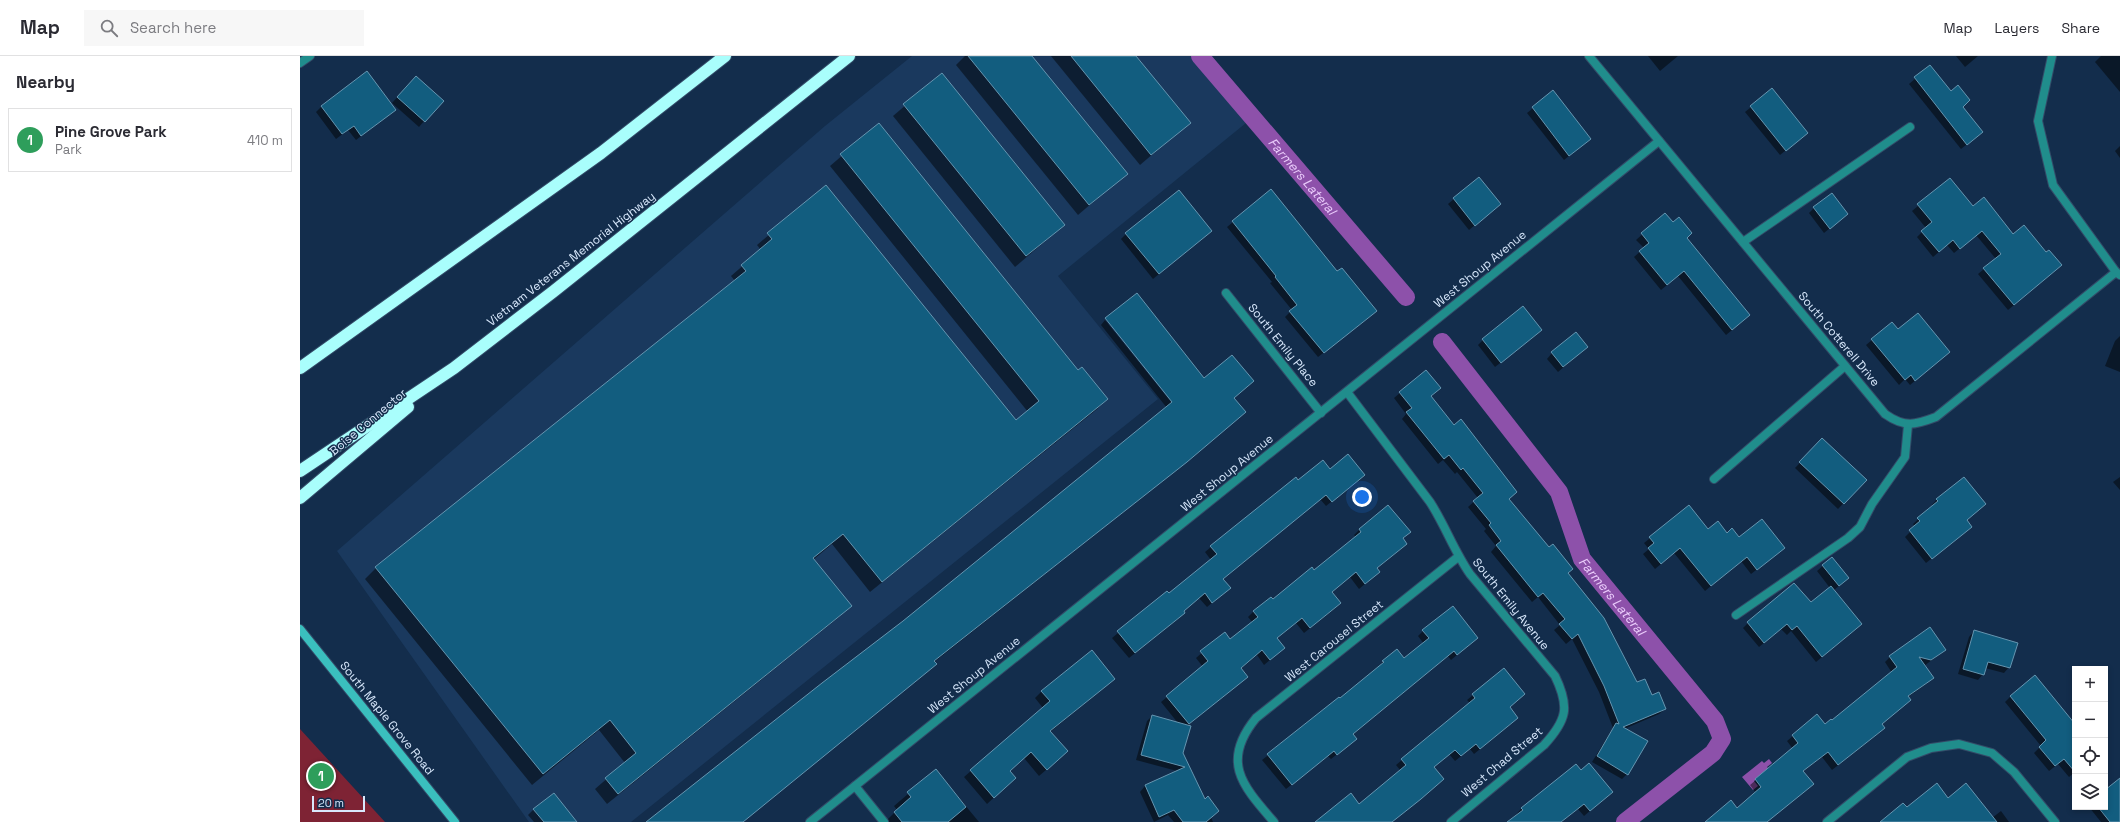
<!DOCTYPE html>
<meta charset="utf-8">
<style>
:root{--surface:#fff;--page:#f7f7f7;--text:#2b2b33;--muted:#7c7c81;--line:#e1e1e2;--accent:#0b8043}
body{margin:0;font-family:"Space Grotesk",sans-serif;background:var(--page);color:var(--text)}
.controls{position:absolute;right:12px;bottom:12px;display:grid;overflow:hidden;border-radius:0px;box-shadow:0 2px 6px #0003}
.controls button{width:36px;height:36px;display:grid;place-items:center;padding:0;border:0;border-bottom:1px solid var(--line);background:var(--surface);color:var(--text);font:20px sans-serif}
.scale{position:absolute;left:12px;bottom:10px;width:53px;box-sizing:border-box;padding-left:4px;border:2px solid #d8e8fc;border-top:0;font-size:11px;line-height:14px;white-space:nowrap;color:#d8e8fc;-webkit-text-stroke:3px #132d4c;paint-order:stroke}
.you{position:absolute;left:1062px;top:441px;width:14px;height:14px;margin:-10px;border:3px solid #fff;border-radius:50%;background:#1a73e8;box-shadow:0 0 0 6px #1a73e833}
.badge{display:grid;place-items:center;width:26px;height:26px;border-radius:50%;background:var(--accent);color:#fff;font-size:13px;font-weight:700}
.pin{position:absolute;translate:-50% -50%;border:2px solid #fff;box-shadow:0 1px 4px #0006}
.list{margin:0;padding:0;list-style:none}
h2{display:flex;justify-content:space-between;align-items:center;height:52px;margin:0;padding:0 16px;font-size:17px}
h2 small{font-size:13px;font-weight:400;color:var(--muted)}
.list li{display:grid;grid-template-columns:26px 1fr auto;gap:12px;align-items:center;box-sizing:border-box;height:64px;margin:0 8px 8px;padding:0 8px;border:1px solid var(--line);border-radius:0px}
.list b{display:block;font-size:15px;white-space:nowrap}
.list p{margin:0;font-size:13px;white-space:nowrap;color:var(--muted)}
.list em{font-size:13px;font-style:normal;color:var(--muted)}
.icon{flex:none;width:22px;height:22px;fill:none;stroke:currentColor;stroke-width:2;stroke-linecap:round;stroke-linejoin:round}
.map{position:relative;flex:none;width:1820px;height:766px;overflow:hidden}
header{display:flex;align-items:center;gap:24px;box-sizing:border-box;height:56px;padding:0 20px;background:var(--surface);border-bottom:1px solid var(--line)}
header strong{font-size:19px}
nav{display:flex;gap:22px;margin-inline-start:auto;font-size:14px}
.search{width:280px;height:36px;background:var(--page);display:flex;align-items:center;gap:10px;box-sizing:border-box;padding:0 14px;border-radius:0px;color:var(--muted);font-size:15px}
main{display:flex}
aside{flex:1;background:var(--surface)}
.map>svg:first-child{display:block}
</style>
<header>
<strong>Map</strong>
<div class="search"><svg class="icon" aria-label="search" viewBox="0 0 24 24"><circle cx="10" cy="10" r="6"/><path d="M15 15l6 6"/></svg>Search here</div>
<nav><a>Map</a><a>Layers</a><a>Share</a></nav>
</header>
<main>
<aside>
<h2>Nearby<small></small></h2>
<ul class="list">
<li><span class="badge" style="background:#2e9e5b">1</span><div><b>Pine Grove Park</b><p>Park</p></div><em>410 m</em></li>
</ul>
</aside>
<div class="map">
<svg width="1820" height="766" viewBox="0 0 1820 766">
<rect width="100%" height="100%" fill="#132d4c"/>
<!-- built -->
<polygon fill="#1a395e" points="612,0 912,0 957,58 758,220 858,343 331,766 229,766 37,495 525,70"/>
<!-- green -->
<polygon fill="#7e2334" points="0,673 85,766 0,766"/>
<!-- water -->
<polygon fill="#8d51aa" points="1469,703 1472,707 1467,711 1469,713 1454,725 1458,730 1453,734 1442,721 1462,705 1464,707"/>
<!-- shadow -->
<g fill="#0007">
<polygon points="665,0 731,0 826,118 778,159 656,9"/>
<polygon points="751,0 835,0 889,67 840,109"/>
<polygon points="1348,0 1378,0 1360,15"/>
<polygon points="1656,0 1678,0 1665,11"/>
<polygon points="1801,0 1820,0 1820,36 1795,6"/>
<polygon points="1630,10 1662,51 1676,81 1661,93 1609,28"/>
<polygon points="642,18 764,169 715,211 593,60"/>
<polygon points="111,26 124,65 119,71 92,47"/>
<polygon points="1472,34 1501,82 1480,99 1445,56"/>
<polygon points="1253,36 1290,83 1264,104 1227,57"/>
<polygon points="22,50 95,54 56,84 48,74 36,83 16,56"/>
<polygon points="579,68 778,315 807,343 796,354 570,536 532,488 513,504 550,550 539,561 307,748 295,733 325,707 299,674 232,729 65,523 76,512 435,225 431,220 461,194 457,189 526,131 716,366 728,356 530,110"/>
<polygon points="1820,90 1820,102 1815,95"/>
<polygon points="1179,122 1200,148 1169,174 1148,148"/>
<polygon points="1650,123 1673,151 1713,179 1755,215 1708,254 1678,218 1696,203 1676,179 1654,197 1647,189 1633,201 1617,181 1626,172 1612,155"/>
<polygon points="971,135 1071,260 1018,301 985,261 992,254 970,227 972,226 927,171"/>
<polygon points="1514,152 1547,158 1524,177 1509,157"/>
<polygon points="1365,158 1386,182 1443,265 1426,279 1378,220 1361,234 1334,201 1344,192 1336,184"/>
<polygon points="911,175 853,223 821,183 826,178"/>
<polygon points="805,264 875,351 904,323 953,325 933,343 880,411 634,606 442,766 349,766 603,566 867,352 801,269"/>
<polygon points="1592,267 1598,275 1643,301 1610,329 1605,323 1599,329 1566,289"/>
<polygon points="1236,279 1195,311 1178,289 1183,284"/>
<polygon points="1820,280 1820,316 1805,310 1815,285"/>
<polygon points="1287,291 1258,316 1247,303 1252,297"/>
<polygon points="1126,315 1140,332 1130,341 1267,517 1336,628 1365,653 1359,658 1324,673 1327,718 1322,723 1292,706 1313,672 1299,636 1272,583 1266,588 1254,574 1260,569 1238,541 1232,546 1191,496 1196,490 1184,475 1186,473 1168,451 1178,442 1157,416 1155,418 1143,404 1138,408 1102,363 1106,358 1094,342"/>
<polygon points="1522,384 1565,424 1538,453 1495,412"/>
<polygon points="1820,421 1820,434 1813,426"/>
<polygon points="1058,424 1026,450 1020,443 923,523 924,537 907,551 899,542 883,555 879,562 829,602 812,582 867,536 869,538 911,504 905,496 911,491 998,425"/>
<polygon points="1637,443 1666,464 1671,471 1626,507 1605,481 1615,471 1613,468 1633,450 1632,449"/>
<polygon points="1088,450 1109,476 1102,483 1101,493 1076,513 1073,521 1059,533 1050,521 1031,536 1040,547 1034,553 1004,577 996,567 976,583 978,597 964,609 957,599 940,613 941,626 887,670 882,697 913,766 874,766 868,759 854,766 840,736 845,730 877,715 836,704 847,665 852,660 878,667 861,646 903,611 896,602 924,577 930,584 953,567 948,561 953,556 971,542 972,544 1014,515 1056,481 1054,479 1059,474"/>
<polygon points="1389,451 1408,474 1427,478 1478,497 1451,518 1441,505 1405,535 1374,497 1355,513 1343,498 1349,493 1344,487"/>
<polygon points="1532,502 1548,522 1533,535 1556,573 1516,606 1491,575 1487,579 1481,573 1459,591 1443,572 1448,567 1510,548 1530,532 1517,515"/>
<polygon points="1123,575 1177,582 1151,604 1148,600 1052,679 1050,688 1031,703 1028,700 986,733 962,704 1079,612 1083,605 1104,604 1124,588 1118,580"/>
<polygon points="1674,575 1709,611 1704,617 1685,612 1683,618 1678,624 1658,618 1669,581"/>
<polygon points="1645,594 1624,610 1627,627 1608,641 1581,668 1584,672 1579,677 1532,714 1522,701 1502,716 1467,766 1406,766 1436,753 1456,737 1450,729 1493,693 1487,685 1493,680 1532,666 1592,617 1585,606 1590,601"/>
<polygon points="807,629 750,676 760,702 739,720 724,702 709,715 715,722 687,748 664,721 743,652 735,642 742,635"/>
<polygon points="1173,639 1209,651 1212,667 1174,698 1170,693 1155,705 1149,698 1133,711 1092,766 1017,766 1059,749 1101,715 1096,709 1170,647 1167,644"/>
<polygon points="1711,640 1771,665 1775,662 1775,716 1769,721 1758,708 1749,715 1734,697 1741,690 1705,646"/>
<polygon points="636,714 679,766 585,766 597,754 594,750"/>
<polygon points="1281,715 1312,736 1284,760 1278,753 1261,766 1209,766 1222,752"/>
<polygon points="1820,723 1820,766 1801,766 1789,751 1805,751 1805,735"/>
<polygon points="1648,743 1692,762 1701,755 1709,766 1582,766 1607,753"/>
<polygon points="234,753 276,766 234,766 228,759"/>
</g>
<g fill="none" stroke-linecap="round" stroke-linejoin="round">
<!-- canal -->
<g stroke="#8d51aa" stroke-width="18">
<path id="s1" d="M900,0L1106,241"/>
<path id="s2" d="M1142,286L1259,436L1282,503L1415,665L1422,683L1413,697L1325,766"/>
</g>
</g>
<!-- building -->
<g fill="#125d7f" stroke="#6595b0">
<polygon points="668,0 732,0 828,118 789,149"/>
<polygon points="771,0 836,0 891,67 851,99"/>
<polygon points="1630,9 1651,35 1658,29 1670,44 1663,51 1683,76 1667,89 1614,21"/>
<polygon points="67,15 96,54 61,80 54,70 42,78 21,50"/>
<polygon points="642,17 765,169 726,200 603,48"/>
<polygon points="116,20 144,45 125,66 97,41"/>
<polygon points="1472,32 1508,77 1486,95 1450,50"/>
<polygon points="1253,34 1291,83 1269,100 1232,51"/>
<polygon points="579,67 778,314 782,311 808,343 582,526 543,478 513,502 552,550 318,738 305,722 336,697 310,664 243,718 75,511 446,215 441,209 472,183 467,177 526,129 716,364 739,345 540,98"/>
<polygon points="1179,121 1201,148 1175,170 1153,142"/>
<polygon points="1650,122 1673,150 1684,141 1713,178 1724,169 1746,196 1749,194 1762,209 1714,249 1683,212 1701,198 1682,175 1660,193 1653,184 1639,196 1621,175 1632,166 1617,148"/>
<polygon points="971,133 1037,215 1042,212 1077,255 1024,297 989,255 997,249 975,221 976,220 932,165"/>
<polygon points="879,134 912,175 859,218 825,177"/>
<polygon points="1532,137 1548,158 1530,173 1513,151"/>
<polygon points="1365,157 1373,166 1379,161 1392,177 1387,182 1450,259 1432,274 1384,215 1367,229 1339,195 1349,187 1341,177"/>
<polygon points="837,237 904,322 932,299 954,325 934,342 946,356 887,406 634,605 637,608 443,766 346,766 522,627 603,565 872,346 805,262"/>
<polygon points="1223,250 1242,274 1201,307 1182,283"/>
<polygon points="1618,257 1650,296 1615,325 1611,319 1605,324 1571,283 1592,266 1598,273"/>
<polygon points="1276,276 1288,291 1263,311 1251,296"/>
<polygon points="1126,314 1141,332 1131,340 1154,369 1161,363 1217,436 1209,443 1249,491 1253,488 1273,513 1268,517 1304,562 1337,626 1345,623 1352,639 1359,636 1366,653 1323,671 1348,685 1328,719 1297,700 1316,667 1319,668 1304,630 1278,578 1272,583 1259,568 1265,563 1243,537 1238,541 1196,489 1201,485 1189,469 1191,467 1173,445 1183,437 1163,412 1161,414 1149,399 1144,403 1106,356 1112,352 1099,336"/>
<polygon points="1522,382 1567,424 1544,448 1499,406"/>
<polygon points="1048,398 1065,419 1032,446 1026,439 923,523 931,532 912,547 905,537 884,555 885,557 835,597 817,575 867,535 869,537 917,498 910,490 996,421 998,424 1023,404 1030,413"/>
<polygon points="1664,421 1686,448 1667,464 1672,471 1632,503 1609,474 1620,465 1617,462 1638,445 1636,443"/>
<polygon points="1088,449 1111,476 1103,482 1107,488 1077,512 1080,516 1065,528 1056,516 1032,536 1041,547 1010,572 1002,562 977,582 985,592 970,604 962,594 941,612 948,621 889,668 866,640 908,605 900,595 925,576 930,583 958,561 953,555 971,541 973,543 1012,511 1014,514 1061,476 1059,473"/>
<polygon points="1389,449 1408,473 1418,465 1427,477 1432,472 1439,481 1462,463 1485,492 1457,514 1447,501 1411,530 1380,492 1361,508 1348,492 1354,487 1349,481"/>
<polygon points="1532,501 1549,522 1539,530 1522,509"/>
<polygon points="1494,527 1511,546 1531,530 1562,568 1522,601 1497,570 1492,574 1487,568 1464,587 1447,566"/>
<polygon points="1153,550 1178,582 1157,599 1154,595 1053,678 1057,683 1037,699 1034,695 992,729 967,698 1039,641 1040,642 1084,606 1082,605 1097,593 1104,602 1129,582 1122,574"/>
<polygon points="1630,571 1646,594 1631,604 1619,601 1634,622 1608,640 1611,644 1582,668 1585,672 1538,709 1528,696 1503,715 1514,728 1467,766 1405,766 1431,744 1437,752 1461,731 1455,723 1498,687 1492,679 1517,658 1525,668 1531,663 1532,664 1597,611 1589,600"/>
<polygon points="1674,574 1718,587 1710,612 1688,606 1684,619 1663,613"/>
<polygon points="792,594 815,623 750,675 768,695 747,714 731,696 710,715 716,722 694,742 670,714 750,645 741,635"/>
<polygon points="1204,612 1225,638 1210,651 1218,662 1180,693 1176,688 1161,700 1155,694 1134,711 1144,723 1121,743 1092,766 1015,766 1051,737 1059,748 1106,709 1101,703 1175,642 1172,638"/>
<polygon points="1735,619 1775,668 1775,716 1764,703 1755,710 1739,691 1746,684 1710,640"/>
<polygon points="852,659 891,670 883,697 905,743 908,740 919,755 906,766 883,766 874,754 859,761 845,729 885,711 841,699"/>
<polygon points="1289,707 1313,736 1290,755 1284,748 1261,766 1207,766 1223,754 1221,752 1276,708 1281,714"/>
<polygon points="636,713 666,751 648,766 602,766 594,756 611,741 607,736"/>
<polygon points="1820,722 1820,766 1810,766 1798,751 1806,751 1805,734"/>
<polygon points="1637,727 1648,742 1666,727 1697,766 1580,766 1603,747 1607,751"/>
<polygon points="254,737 277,766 244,766 233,753"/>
</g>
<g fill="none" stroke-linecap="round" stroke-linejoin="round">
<defs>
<g id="lane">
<polyline points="1443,186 1610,71"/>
<polyline points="1414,423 1545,310"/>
<polyline points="1436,559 1548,482 1560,471 1572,448 1605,401 1608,369"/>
</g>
<g id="street">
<path d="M1289,0L1585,358C1605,372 1615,369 1636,361L1816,216L1820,219"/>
<polyline points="1752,0 1738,65 1753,129 1816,216"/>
<polyline points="0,7 10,0"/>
<polyline points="926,237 1021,357"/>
<path d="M1047,336L1130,446C1145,469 1154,495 1170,518L1255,620C1270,651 1267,664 1244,689L1151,766"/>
<polyline points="555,730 584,766"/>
<polyline points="510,766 1359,85"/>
<path d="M974,766C943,730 920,706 956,662L1158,501"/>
<polyline points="1527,766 1607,701 1631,692 1659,688 1692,697 1714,716 1755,766"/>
</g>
<polyline id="secondary" points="0,573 155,766"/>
<g id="highway">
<polyline points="0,312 301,97 425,0"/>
<polyline points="0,415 154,312 254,235 549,0"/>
<polyline points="0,442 108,351"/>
</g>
</defs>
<!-- lane casing -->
<use href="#lane" stroke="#334b68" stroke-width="10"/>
<!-- street casing -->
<use href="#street" stroke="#334b68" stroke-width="10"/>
<!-- secondary casing -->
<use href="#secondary" stroke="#334b68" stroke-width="10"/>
<!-- highway casing -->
<use href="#highway" stroke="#334b68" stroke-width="14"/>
<!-- lane -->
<use href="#lane" stroke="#208d8c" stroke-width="8"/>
<!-- street -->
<use href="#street" stroke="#208d8c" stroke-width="8"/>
<!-- secondary -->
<use href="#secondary" stroke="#3abfbe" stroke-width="8"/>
<!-- highway -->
<use href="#highway" stroke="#a9fefc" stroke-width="12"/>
</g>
<g text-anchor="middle" stroke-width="3" stroke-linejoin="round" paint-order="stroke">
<!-- street labels -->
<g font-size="12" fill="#d8e8fc" stroke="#132d4c">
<text transform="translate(271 203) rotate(-38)" y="4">Vietnam Veterans Memorial Highway</text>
<text transform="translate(1180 213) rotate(-39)" y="4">West Shoup Avenue</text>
<text transform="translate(1539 283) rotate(50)" y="4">South Cotterell Drive</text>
<text transform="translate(983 289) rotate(51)" y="4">South Emily Place</text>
<text transform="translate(68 366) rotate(-40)" y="4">Boise Connector</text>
<text transform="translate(927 417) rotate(-39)" y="4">West Shoup Avenue</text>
<text transform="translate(1211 548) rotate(51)" y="4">South Emily Avenue</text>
<text transform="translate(1034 585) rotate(-39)" y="4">West Carousel Street</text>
<text transform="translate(674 619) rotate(-39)" y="4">West Shoup Avenue</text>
<text transform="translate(87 662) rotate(51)" y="4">South Maple Grove Road</text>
<text transform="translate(1202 706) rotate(-40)" y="4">West Chad Street</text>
</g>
<!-- water labels -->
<g font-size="13" font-style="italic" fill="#ebcdfc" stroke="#132d4c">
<text dy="5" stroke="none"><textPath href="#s1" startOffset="158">Farmers Lateral</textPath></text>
<text dy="5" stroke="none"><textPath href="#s2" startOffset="309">Farmers Lateral</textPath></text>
</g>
</g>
</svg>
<div class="controls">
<button>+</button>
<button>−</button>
<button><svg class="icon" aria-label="locate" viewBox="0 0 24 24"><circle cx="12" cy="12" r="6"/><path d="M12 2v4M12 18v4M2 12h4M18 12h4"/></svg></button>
<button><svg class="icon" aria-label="layers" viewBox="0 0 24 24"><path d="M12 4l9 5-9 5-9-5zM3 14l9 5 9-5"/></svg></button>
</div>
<div class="scale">20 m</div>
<div class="you"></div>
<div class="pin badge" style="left:21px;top:720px;background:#2e9e5b">1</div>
</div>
</main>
